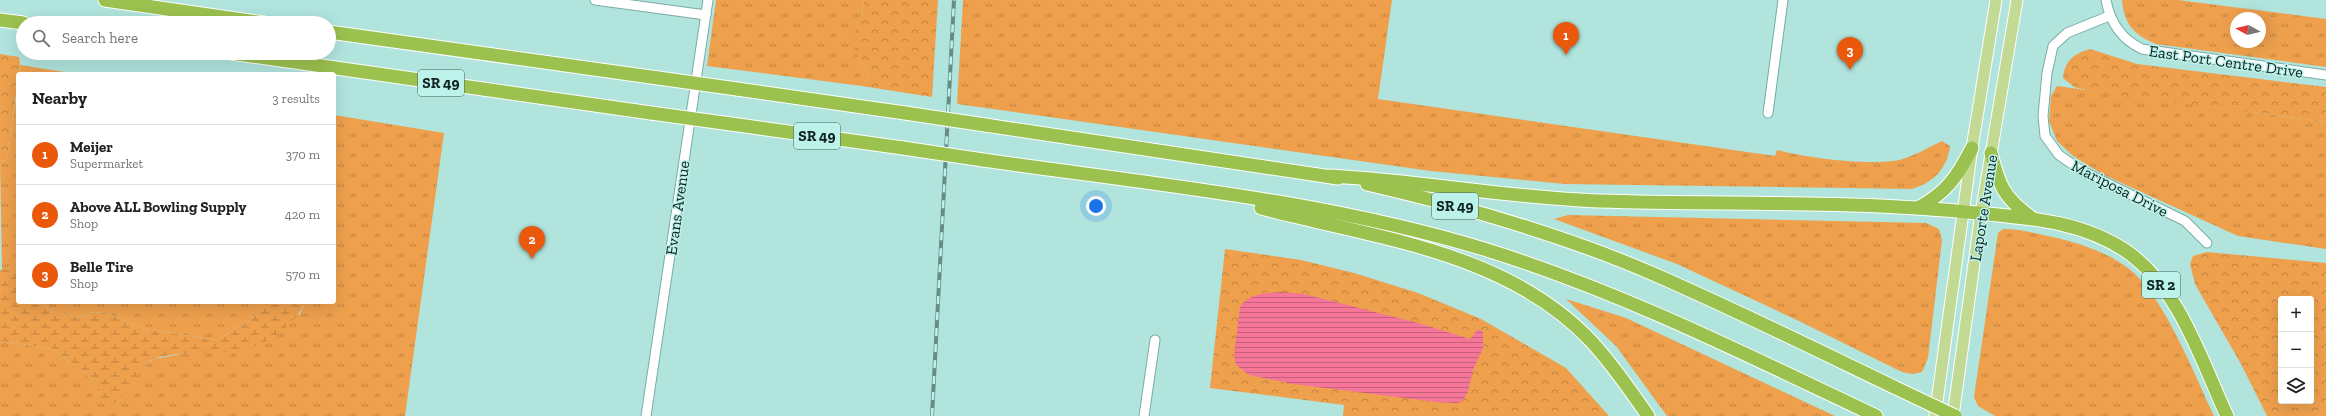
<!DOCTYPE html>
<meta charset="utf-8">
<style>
:root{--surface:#fff;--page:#f2f2f2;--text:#222;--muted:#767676;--line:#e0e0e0;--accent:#ea580c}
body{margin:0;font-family:"Zilla Slab",serif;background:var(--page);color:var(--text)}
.controls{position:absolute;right:12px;bottom:12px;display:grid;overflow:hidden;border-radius:4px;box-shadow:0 4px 16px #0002}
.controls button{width:36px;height:36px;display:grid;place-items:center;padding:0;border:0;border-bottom:1px solid var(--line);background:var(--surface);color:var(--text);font:20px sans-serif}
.compass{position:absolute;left:2230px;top:12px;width:36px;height:36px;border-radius:50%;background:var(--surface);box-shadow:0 4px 16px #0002;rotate:278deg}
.you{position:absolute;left:1096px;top:206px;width:14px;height:14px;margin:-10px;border:3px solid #fff;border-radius:50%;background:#1a73e8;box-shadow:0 0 0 6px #1a73e833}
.badge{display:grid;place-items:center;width:26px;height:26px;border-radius:50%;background:var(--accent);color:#fff;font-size:13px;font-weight:700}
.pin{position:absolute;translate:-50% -33px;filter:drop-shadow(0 1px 2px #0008)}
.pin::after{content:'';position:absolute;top:21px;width:14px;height:12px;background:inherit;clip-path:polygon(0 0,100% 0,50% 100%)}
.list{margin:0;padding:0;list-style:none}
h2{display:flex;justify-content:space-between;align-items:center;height:52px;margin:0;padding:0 16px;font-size:17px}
h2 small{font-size:13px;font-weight:400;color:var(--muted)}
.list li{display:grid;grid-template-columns:26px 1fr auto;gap:12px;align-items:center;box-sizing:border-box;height:60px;padding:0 16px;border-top:1px solid var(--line)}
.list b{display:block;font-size:15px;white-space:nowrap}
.list p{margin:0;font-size:13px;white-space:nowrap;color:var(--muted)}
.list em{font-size:13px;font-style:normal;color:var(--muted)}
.icon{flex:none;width:22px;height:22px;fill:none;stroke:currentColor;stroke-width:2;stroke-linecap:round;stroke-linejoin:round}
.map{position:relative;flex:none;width:2326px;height:416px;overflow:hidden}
.search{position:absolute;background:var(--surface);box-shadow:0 4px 16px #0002;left:16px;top:16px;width:320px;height:44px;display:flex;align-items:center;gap:10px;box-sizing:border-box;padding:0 14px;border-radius:22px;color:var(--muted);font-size:15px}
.panel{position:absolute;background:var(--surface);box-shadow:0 4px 16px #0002;left:16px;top:72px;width:320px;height:232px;border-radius:4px}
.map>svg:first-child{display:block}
</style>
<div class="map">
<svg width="2326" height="416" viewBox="0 0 2326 416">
<defs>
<pattern id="grass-tufts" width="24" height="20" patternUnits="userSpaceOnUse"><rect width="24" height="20" fill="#eea04d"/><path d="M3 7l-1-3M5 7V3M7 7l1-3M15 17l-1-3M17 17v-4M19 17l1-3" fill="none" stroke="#bf8240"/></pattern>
<pattern id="forest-crowns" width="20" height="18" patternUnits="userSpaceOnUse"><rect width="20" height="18" fill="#eea04d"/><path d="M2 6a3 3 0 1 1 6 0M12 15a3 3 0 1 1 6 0" fill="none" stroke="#bf8240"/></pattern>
<pattern id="wetland-marsh" width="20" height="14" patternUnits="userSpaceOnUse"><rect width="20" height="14" fill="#eea04d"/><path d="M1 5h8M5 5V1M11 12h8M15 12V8" fill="none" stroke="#bf8240"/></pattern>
<pattern id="water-rules" width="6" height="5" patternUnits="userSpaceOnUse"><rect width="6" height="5" fill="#f57698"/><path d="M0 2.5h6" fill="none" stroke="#c5617c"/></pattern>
</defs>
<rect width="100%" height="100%" fill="#b0e4dd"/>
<!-- grass -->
<g fill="url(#grass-tufts)" fill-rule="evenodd">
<path d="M716,0H864C864,15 850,33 855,48C858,60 867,63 869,78L862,86L707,66Z"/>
<path d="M963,0H1392L1378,99L1775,156L1777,150C1807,158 1869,166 1899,160C1913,157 1929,147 1942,141L1950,146C1947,169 1934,182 1912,189L1565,184L1431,171L957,104Z"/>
<path d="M2122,0H2178L2326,19V67L2156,44C2134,35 2124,24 2122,0ZM2236,18H2260V42H2236Z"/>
<polygon points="20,65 77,74 19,74"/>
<polygon points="18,84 18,267 2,270 0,160 7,161"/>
<polygon points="2057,86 2326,122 2326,249 2238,236 2104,175 2073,156 2057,141 2049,121 2051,96"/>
<polygon points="334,115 444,133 405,416 0,416 0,341 53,349 93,380 101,400 123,397 142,366 154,359 191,352 300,314 306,302 334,302"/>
<polygon points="1568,215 1926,223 1939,229 1942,240 1928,358 1922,372 1912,374 1902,372 1799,321 1677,264 1554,219"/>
<path d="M2003,229C2021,229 2038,234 2057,238C2083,244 2114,255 2134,273C2167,304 2194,374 2214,416H1995L1978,406L1974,397L1998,233Z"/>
<polygon points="1566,299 1626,318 1835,416 1667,416 1616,346"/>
<polygon points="42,302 269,302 249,321 217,340 145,329 106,313 93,312 79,317 57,313 44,307"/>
</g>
<!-- forest -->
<g fill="url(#forest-crowns)" fill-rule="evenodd">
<path d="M864,0H938L932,97L862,86L869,78C867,63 858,60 854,48C850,33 864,15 864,0Z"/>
<path d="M2090,49L2137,64L2326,87V122L2095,92L2074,87L2063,78C2065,61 2073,54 2090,49Z"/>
<polygon points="0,54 19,57 20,65 7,161 0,160"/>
<polygon points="1225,249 1301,260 1354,273 1418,293 1481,319 1566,368 1609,416 1343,416 1344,405 1210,388"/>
<path d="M2207,252L2326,263V416H2267L2241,364L2195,284L2190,264L2193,256ZM2281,299H2311V401H2281Z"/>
</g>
<!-- wetland -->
<path fill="url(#wetland-marsh)" d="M18,267V302H42L44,307L57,313L79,317L93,312L106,313L145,329L217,340L249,321L269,302H306C294,325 269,344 242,350C213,356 183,349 154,359C132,367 131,405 106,405L101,400L93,380L53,349L0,341V270Z"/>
<!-- water -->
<path fill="url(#water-rules)" d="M1280,292L1304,294L1418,323L1470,339L1478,329L1483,332V348L1473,370L1468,392L1463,400L1458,403L1436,402L1293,384L1249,375L1236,365L1234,355L1240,307C1249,293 1264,294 1280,292Z"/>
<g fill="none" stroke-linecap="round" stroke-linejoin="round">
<defs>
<g id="minor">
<polyline points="595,0 706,15"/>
<path d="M2106,0C2110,22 2121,39 2142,49L2326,75"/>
<polyline points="2109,16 2067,33 2053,46 2047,73 2043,116 2045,136 2059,155 2082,171 2185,221 2207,243"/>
<polyline points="1768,113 1783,0"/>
<polyline points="646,416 708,0"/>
<polyline points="1144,416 1155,340"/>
</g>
<g id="major">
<polyline points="1935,416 1972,148 1996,0"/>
<polyline points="1953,416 1981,213 2017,0"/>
</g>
<g id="highway">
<polyline points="105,0 264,23"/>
<polyline points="0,20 23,23"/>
<polyline points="329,32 658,78"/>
<polyline points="231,53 651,113"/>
<polyline points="737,89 905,113"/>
<polyline points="731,124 903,148"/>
<polyline points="985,125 1338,178"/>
<path d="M1991,153C1999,186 2004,198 2032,218"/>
<path d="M983,160C1151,184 1324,200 1487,250C1622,292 1749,356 1876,416"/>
<path d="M1330,176C1421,181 1510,198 1600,201C1726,205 1852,200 1977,213C2029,218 2081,221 2126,251C2179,287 2201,360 2227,416"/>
<path d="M1367,184C1466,207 1565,235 1658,276C1738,311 1817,350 1896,388"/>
<path d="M1261,208C1374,238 1506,251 1591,341C1612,364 1631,391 1648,416"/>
<path d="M1918,208C1947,192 1957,177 1972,148"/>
</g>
</defs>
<!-- minor casing -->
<use href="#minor" stroke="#79aca5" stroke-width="11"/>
<!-- major casing -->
<use href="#major" stroke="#fff" stroke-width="13"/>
<!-- highway casing -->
<use href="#highway" stroke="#fff" stroke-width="15"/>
<!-- minor -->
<use href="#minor" stroke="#fff" stroke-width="9"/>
<!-- major -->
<use href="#major" stroke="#c3da95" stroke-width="11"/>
<!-- highway -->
<use href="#highway" stroke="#9bc14f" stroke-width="13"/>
<defs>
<polyline id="rail" points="932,416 954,0"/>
</defs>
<!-- rail casing -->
<use href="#rail" stroke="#678c88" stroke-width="4"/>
<!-- rail -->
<use href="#rail" stroke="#bdf2ea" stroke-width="2.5" stroke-dasharray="8" stroke-linecap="butt"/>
<defs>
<g id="highway-bridge">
<polyline points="658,78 737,89"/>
<polyline points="651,113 731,124"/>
<polyline points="905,113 985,125"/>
<polyline points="903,148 983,160"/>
<polyline points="1896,388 1955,416"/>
</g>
</defs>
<!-- highway-bridge casing -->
<use href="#highway-bridge" stroke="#fff" stroke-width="15" stroke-linecap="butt"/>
<!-- highway-bridge -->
<use href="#highway-bridge" stroke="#9bc14f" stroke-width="13"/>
</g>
<g text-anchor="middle" stroke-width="3" stroke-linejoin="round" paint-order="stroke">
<!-- shield labels -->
<g fill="#bdf2ea" stroke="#43625e" stroke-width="1">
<rect x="418" y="70" width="46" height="26" rx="3"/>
<rect x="794" y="123" width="46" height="26" rx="3"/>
<rect x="1432" y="193" width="46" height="26" rx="3"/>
<rect x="2142" y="272" width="38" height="26" rx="3"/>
</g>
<g font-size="15" font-weight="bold" fill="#0f2422">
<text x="441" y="88">SR 49</text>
<text x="817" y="141">SR 49</text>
<text x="1455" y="211">SR 49</text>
<text x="2161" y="290">SR 2</text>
</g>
<!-- street labels -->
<g font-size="16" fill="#0f2422" stroke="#bdf2ea">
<text transform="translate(2226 61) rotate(8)" y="6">East Port Centre Drive</text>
<text transform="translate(2120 188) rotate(27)" y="6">Mariposa Drive</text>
<text transform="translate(677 208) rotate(-82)" y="6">Evans Avenue</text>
<text transform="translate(1983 208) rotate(-81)" y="6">Laporte Avenue</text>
</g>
</g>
</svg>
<div class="controls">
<button>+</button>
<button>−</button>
<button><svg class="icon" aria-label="layers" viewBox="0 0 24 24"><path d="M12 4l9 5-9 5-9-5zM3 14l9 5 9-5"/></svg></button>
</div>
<svg class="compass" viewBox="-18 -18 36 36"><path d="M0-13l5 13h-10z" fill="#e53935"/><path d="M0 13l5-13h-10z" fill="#767676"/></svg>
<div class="you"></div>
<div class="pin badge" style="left:1566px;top:55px">1</div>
<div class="pin badge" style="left:532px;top:259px">2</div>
<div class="pin badge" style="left:1850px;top:70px">3</div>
<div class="search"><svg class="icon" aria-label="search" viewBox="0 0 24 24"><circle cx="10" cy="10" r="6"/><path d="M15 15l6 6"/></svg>Search here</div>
<section class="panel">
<h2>Nearby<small>3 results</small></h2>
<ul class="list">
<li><span class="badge">1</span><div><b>Meijer</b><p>Supermarket</p></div><em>370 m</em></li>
<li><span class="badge">2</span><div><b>Above ALL Bowling Supply</b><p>Shop</p></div><em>420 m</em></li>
<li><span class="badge">3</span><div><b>Belle Tire</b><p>Shop</p></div><em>570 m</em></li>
</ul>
</section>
</div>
